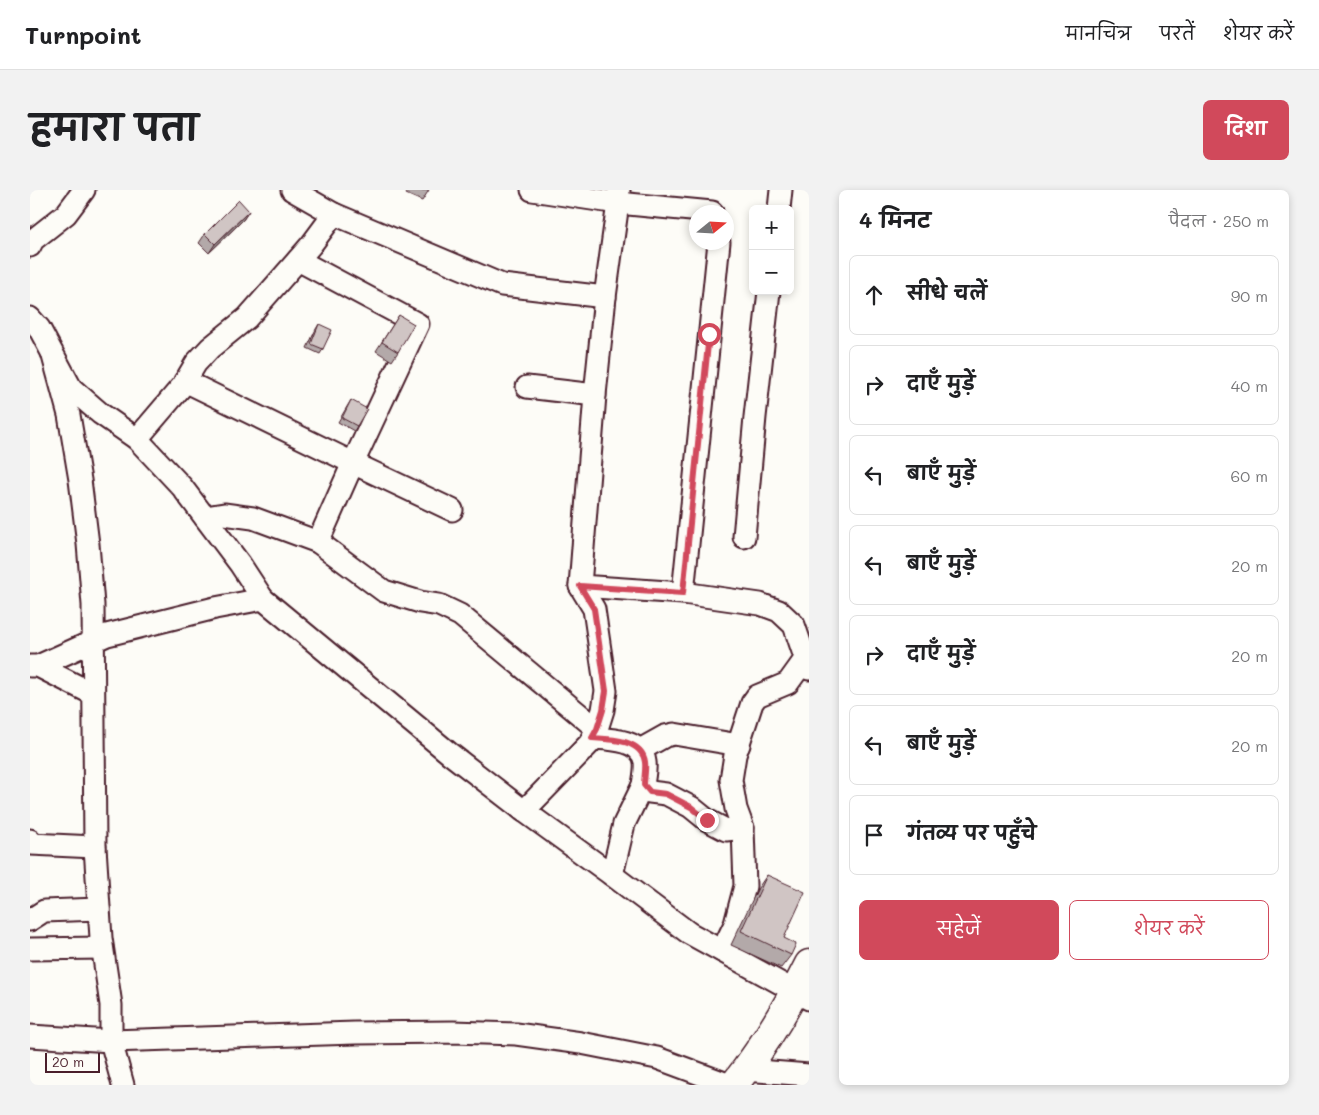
<!DOCTYPE html>
<html lang="hi">
<meta charset="utf-8">
<style>
:root{--surface:#fff;--page:#f2f2f2;--text:#202124;--muted:#757577;--line:#e0e0e0;--accent:#d1495b}
body{margin:0;font-family:Mali,"Playpen Sans Deva",sans-serif;background:var(--page);color:var(--text)}
.controls{position:absolute;right:15px;top:15px;display:grid;overflow:hidden;border-radius:8px;box-shadow:0 2px 8px #0003}
.controls button{width:45px;height:45px;display:grid;place-items:center;padding:0;border:0;border-bottom:1px solid var(--line);background:var(--surface);color:var(--text);font:25px sans-serif}
.compass{position:absolute;left:659px;top:15px;width:45px;height:45px;border-radius:50%;background:var(--surface);box-shadow:0 2px 8px #0003;rotate:72deg}
.scale{position:absolute;left:15px;bottom:12px;width:55px;box-sizing:border-box;padding-left:5px;border:2px solid #4a1f2b;border-top:0;font-size:14px;line-height:18px;white-space:nowrap;color:#4a1f2b;-webkit-text-stroke:4px #fdfcf7;paint-order:stroke}
.stop{position:absolute;width:15px;height:15px;margin:-11px;border:4px solid #d1495b;border-radius:50%;background:#fff}
.stop.end{background:#d1495b;border-color:#fff;box-shadow:0 1px 5px #0008}
.list{margin:0;padding:0;list-style:none}
h2{display:flex;justify-content:space-between;align-items:center;height:65px;margin:0;padding:0 20px;font-size:21px}
h2 small{font-size:16px;font-weight:400;color:var(--muted)}
.list li{display:grid;grid-template-columns:32px 1fr auto;gap:15px;align-items:center;box-sizing:border-box;height:80px;margin:0 10px 10px;padding:0 10px;border:1px solid var(--line);border-radius:8px}
.list b{display:block;font-size:19px;white-space:nowrap}
.list em{font-size:16px;font-style:normal;color:var(--muted)}
.actions{display:flex;gap:10px;padding:15px 20px}
.actions a{flex:1;padding:11px 0;border:1px solid var(--accent);border-radius:8px;text-align:center;font-size:18px;color:var(--accent)}
.actions .main{background:var(--accent);color:#fff}
.icon{flex:none;width:28px;height:28px;fill:none;stroke:currentColor;stroke-width:2;stroke-linecap:round;stroke-linejoin:round}
.map{position:relative;flex:none;width:779px;height:895px;overflow:hidden;border-radius:8px}
header{display:flex;align-items:center;gap:30px;box-sizing:border-box;height:70px;padding:0 25px;background:var(--surface);border-bottom:1px solid var(--line)}
header strong{font-size:24px}
nav{display:flex;gap:28px;margin-inline-start:auto;font-size:18px}
.intro{display:flex;align-items:center;justify-content:space-between;box-sizing:border-box;height:120px;padding:0 30px}
h1{margin:0;font-size:35px}
.button{padding:12px 22px;border-radius:8px;background:var(--accent);color:#fff;font-size:18px;font-weight:700}
main{display:flex;gap:30px;padding:0 30px}
aside{flex:1;background:var(--surface);border-radius:8px;box-shadow:0 2px 8px #0003}
.map>svg:first-child{display:block}
</style>
<header>
<strong>Turnpoint</strong>
<nav><a>मानचित्र</a><a>परतें</a><a>शेयर करें</a></nav>
</header>
<div class="intro"><h1>हमारा पता</h1><a class="button">दिशा</a></div>
<main>
<div class="map">
<svg width="779" height="895" viewBox="0 0 779 895">
<rect width="100%" height="100%" fill="#fdfcf7"/>
<filter id="ink" filterUnits="userSpaceOnUse"><feTurbulence type="fractalNoise" baseFrequency=".02" numOctaves="2"/><feDisplacementMap in="SourceGraphic" scale="10" xChannelSelector="R" yChannelSelector="G"/><feConvolveMatrix kernelMatrix="1 2 1 2 8 2 1 2 1" color-interpolation-filters="sRGB"/></filter>
<g filter="url(#ink)">
<g fill="none" stroke-linecap="round" stroke-linejoin="round">
<defs>
<g id="street">
<polyline points="262,0 304,24 472,95 575,107"/>
<polyline points="502,0 588,13 575,107 565,205 550,396 653,403"/>
<polyline points="589,0 588,13 682,22"/>
<polyline points="749,19 751,0"/>
<polyline points="689,52 653,403 730,414 749,421 764,435 779,479"/>
<polyline points="0,56 3,50 36,24 54,0"/>
<polyline points="0,128 9,138 41,198 71,224 107,249 152,297 210,374 233,409"/>
<polyline points="23,166 39,225 50,290 58,354 63,415 65,657 71,748 81,815 81,851 93,895"/>
<polyline points="155,191 323,273 388,134 268,70"/>
<polyline points="497,197 565,205"/>
<polyline points="107,249 153,195 166,173 180,158 217,128 281,55 304,24"/>
<polyline points="175,327 194,324 223,328 288,352 354,401 390,412 409,415 430,425 567,539"/>
<polyline points="714,347 725,227 739,101"/>
<polyline points="288,352 323,273 422,320"/>
<polyline points="0,476 8,476 77,445 185,418 233,409 419,563 494,621 582,685 659,743 779,809"/>
<polyline points="8,476 63,504"/>
<path d="M562,548C579,549 612,549 615,572C616,579 614,588 613,595L620,602L636,604L661,617L677,630L696,640L713,638"/>
<polyline points="610,560 635,546 644,544 709,555"/>
<polyline points="494,621 560,553 567,539 573,520 576,501 564,419 550,396"/>
<polyline points="0,650 1,654 65,657"/>
<polyline points="582,685 594,634 613,595"/>
<polyline points="0,730 14,721 69,719"/>
<polyline points="0,759 72,758"/>
<polyline points="692,761 705,734 715,696 713,638 706,619 701,590 705,565 722,513 727,506 758,493 776,468"/>
<polyline points="0,846 81,851 325,843 423,842 486,844 551,853 627,868 700,895"/>
<polyline points="715,880 779,885"/>
</g>
<path id="secondary" d="M704,895C733,858 758,816 779,774"/>
</defs>
<!-- street casing -->
<use href="#street" stroke="#4a1f2b" stroke-width="25"/>
<!-- secondary casing -->
<use href="#secondary" stroke="#4a1f2b" stroke-width="31"/>
<!-- street -->
<use href="#street" stroke="#fdfcf7" stroke-width="21"/>
<!-- secondary -->
<use href="#secondary" stroke="#fdfcf7" stroke-width="28"/>
</g>
<!-- wall -->
<g fill="#b3a9a9" stroke="#4a1f2b">
<polygon points="378,0 399,0 392,11 376,4"/>
<polygon points="219,21 213,30 179,63 169,53 175,44"/>
<polygon points="369,125 368,162 362,171 346,161"/>
<polygon points="289,134 293,159 290,164 277,158 286,139"/>
<polygon points="321,210 327,236 324,241 308,232"/>
<polygon points="737,685 754,748 761,765 751,778 701,755 728,698"/>
</g>
<!-- shaded-wall -->
<polygon fill="#928a89" stroke="#4a1f2b" points="219,21 213,30 179,63 185,54"/>
<!-- building -->
<g fill="#d0c5c4" stroke="#4a1f2b">
<polygon points="209,10 219,21 185,54 175,44"/>
<polygon points="369,125 384,134 368,162 352,152"/>
<polygon points="289,134 302,140 293,159 281,154"/>
<polygon points="321,210 337,219 327,236 312,228"/>
<polygon points="737,685 775,702 754,748 766,754 761,765 711,741"/>
</g>
</g>
<g fill="none" stroke-linecap="round" stroke-linejoin="round" filter="url(#ink)">
<!-- route -->
<path stroke="#d1495b" stroke-width="6" d="M677,630L661,617L636,604L620,602L614,595C614,588 616,579 615,572C612,549 579,549 562,548L567,539L573,520L576,501L564,419L550,396L653,403L679,144"/>
</g>
</svg>
<div class="controls">
<button>+</button>
<button>−</button>
</div>
<svg class="compass" viewBox="-18 -18 36 36"><path d="M0-13l5 13h-10z" fill="#e53935"/><path d="M0 13l5-13h-10z" fill="#757577"/></svg>
<div class="scale">20 m</div>
<div class="stop" style="left:679px;top:144px"></div>
<div class="stop end" style="left:677px;top:630px"></div>
</div>
<aside>
<h2>4 मिनट<small>पैदल · 250 m</small></h2>
<ul class="list">
<li><svg class="icon" aria-label="ahead" viewBox="0 0 24 24"><path d="M12 20V5M6 11l6-6 6 6"/></svg><div><b>सीधे चलें</b></div><em>90 m</em></li>
<li><svg class="icon" aria-label="right" viewBox="0 0 24 24"><path d="M7 20v-9h11M14 6l5 5-5 5"/></svg><div><b>दाएँ मुड़ें</b></div><em>40 m</em></li>
<li><svg class="icon" aria-label="left" viewBox="0 0 24 24"><path d="M17 20v-9H6M10 6l-5 5 5 5"/></svg><div><b>बाएँ मुड़ें</b></div><em>60 m</em></li>
<li><svg class="icon" aria-label="left" viewBox="0 0 24 24"><path d="M17 20v-9H6M10 6l-5 5 5 5"/></svg><div><b>बाएँ मुड़ें</b></div><em>20 m</em></li>
<li><svg class="icon" aria-label="right" viewBox="0 0 24 24"><path d="M7 20v-9h11M14 6l5 5-5 5"/></svg><div><b>दाएँ मुड़ें</b></div><em>20 m</em></li>
<li><svg class="icon" aria-label="left" viewBox="0 0 24 24"><path d="M17 20v-9H6M10 6l-5 5 5 5"/></svg><div><b>बाएँ मुड़ें</b></div><em>20 m</em></li>
<li><svg class="icon" aria-label="arrive" viewBox="0 0 24 24"><path d="M6 21V4h12l-3 4 3 4H6"/></svg><div><b>गंतव्य पर पहुँचे</b></div></li>
</ul>
<div class="actions"><a class="main">सहेजें</a><a>शेयर करें</a></div>
</aside>
</main>
